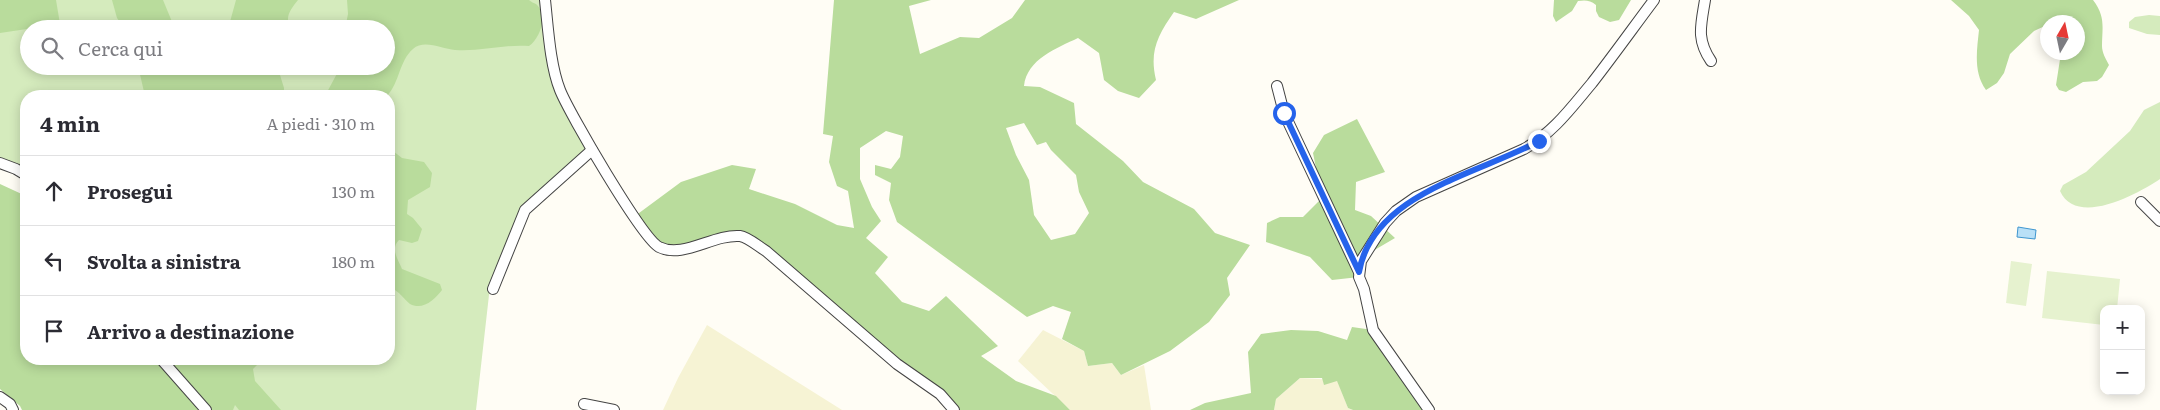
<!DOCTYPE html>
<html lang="it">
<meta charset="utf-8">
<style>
:root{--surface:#fff;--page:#f2f2f3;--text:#2b2b33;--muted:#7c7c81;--line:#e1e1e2}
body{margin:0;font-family:Literata,serif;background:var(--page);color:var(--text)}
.controls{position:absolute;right:15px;bottom:15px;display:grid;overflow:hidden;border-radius:10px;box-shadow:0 2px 12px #0003}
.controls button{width:45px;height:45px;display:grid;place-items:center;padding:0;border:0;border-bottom:1px solid var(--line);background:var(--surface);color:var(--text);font:25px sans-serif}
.compass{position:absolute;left:2040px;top:15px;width:45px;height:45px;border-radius:50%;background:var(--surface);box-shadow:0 2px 12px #0003;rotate:9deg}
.stop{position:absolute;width:15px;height:15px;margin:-11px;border:4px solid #2563eb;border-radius:50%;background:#fff}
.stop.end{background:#2563eb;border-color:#fff;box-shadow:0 1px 5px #0008}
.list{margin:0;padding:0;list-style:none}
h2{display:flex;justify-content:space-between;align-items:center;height:65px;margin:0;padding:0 20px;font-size:21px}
h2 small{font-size:16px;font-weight:400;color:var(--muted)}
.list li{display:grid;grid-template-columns:32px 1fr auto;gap:15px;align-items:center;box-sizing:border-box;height:70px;padding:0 20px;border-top:1px solid var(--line)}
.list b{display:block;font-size:19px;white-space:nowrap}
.list em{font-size:16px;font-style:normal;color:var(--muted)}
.icon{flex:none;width:28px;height:28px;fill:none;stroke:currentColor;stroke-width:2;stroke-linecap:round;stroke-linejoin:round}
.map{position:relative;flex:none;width:2160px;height:410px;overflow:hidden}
.search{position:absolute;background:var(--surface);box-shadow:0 2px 12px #0003;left:20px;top:20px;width:375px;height:55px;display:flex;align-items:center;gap:12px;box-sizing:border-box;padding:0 18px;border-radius:28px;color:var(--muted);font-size:19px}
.panel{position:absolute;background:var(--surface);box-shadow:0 2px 12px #0003;left:20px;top:90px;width:375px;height:275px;border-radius:20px}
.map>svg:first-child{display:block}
</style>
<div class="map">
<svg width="2160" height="410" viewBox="0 0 2160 410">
<rect width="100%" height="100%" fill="#fffdf5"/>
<!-- farmland -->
<g fill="#f6f3d4">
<polygon points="707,325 842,410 663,410 678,378"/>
<polygon points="1043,330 1084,351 1088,366 1112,363 1121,375 1144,365 1151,410 1070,410 1018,361"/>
<polygon points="1300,378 1337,380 1348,408 1353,410 1274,410 1276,399"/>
</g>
<!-- green -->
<g fill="#d5ebbd" fill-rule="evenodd">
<path d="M0,0H545L560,89L592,150L525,211L489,295L476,410H206L161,359H389V96H26V175L0,163ZM29,29H386V66H29Z"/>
<polygon points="2149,15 2160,16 2160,35 2147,34 2129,28 2129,22 2135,17"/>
<path d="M2160,102V179C2139,193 2077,228 2060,191L2063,185L2086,172L2130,131L2144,110Z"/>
</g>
<!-- forest -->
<g fill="#b9dc9c" fill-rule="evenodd">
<polygon points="0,0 56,0 60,24 0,33"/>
<polygon points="112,0 163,0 175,29 125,29 117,18"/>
<path d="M236,0H298C291,9 283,18 292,29H228Z"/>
<path d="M347,0H529C531,2 534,3 536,4C549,15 540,38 529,46C504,44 480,52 455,50C442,49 424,39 413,49C399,61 400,82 387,96H325L341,66H386V29H345L348,14Z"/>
<path d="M834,0H931L909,6L920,54L960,37L979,38L1012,18L1025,0H1239L1196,19L1174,12C1158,35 1149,51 1156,80L1139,98L1118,91L1104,80L1099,53L1078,38C1057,48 1027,59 1024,86L1040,87L1074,103L1076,124L1123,161L1143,182L1194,209L1215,233L1250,245L1227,278L1230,295L1209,322L1170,351L1121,375L1112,363L1088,366L1084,351L1062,339L1071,312L1053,306L1027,317L897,222L889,200L891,183L875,175V165L891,169L900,157L903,136L886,131L860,148V179L872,207L881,221L866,238L888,257L875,273L902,302L929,311L946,296L998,346L981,356L1016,381L1056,396L1070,410H954L742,236L700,243L658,246L635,216L681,182L732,165L756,169L749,189L795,204L837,225L854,228L848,191L837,186L829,162L833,136L823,134ZM1024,123L1037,145L1046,142L1051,150L1076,175L1079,192L1089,213L1075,234L1051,240L1034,215L1029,180L1016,155L1006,128Z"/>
<path d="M1554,0H1631L1619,20L1610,22L1599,17L1596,11V5C1590,0 1585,0 1578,1L1572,11L1556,22L1553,16Z"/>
<path d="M1951,0H2093C2106,17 2102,28 2102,46C2102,53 2106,59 2109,65L2102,77L2097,81L2083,82L2066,92L2059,90L2056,85L2061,53L2078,52V22H2048L2047,25L2034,31L2010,54L2004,73L1997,83L1986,90C1973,72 1977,50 1979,30L1969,16Z"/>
<polygon points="138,66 299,66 283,68 280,75 284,88 284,96 145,96"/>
<polygon points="1357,119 1385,172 1356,182 1355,210 1371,216 1395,238 1361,258 1359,277 1332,280 1310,257 1266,242 1267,223 1280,217 1303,217 1322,198 1313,153 1324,135"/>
<path d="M389,148L402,158L424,162L432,173L430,187L408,200L407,214L413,218L422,229L418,241L412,243L399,240C390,249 398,259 402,269L440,284L442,290C435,299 423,311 410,304C405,300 401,294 395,290L389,294Z"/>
<polygon points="0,184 26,196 26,359 267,359 262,360 253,369 255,381 281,410 239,410 235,405 233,410 22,410 20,406 0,389"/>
<polygon points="1352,327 1373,330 1429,410 1353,410 1348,408 1337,381 1324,385 1322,378 1300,378 1276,399 1274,410 1190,410 1205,403 1251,393 1248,352 1261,334 1291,330 1318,331 1347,340"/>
</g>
<!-- pitch -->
<g fill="#e6f2cf">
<polygon points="2011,261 2032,264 2026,306 2006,303"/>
<polygon points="2047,271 2120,279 2117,309 2104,309 2104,325 2042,318"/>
</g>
<!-- water -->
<polygon fill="#b9e0f7" stroke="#3f96cf" points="2018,227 2036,230 2035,239 2017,237"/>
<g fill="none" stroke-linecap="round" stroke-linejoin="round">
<defs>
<g id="street">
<path d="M545,0C548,27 550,65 560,90C569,113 642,238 659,247C683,259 713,234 740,236C748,237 759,247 766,251L897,364L940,394L954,410"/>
<path d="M1705,0C1701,25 1696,39 1711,61"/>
<polyline points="1277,86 1284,113 1359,272"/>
<polyline points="0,163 16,169 26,175"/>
<polyline points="2141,202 2160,221"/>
<polyline points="493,289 525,210 592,150"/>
<polyline points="161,359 206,410"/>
<polyline points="0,397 10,404 13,410"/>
<polyline points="584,404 614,410"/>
<path d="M1429,410L1373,330L1364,289L1359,277L1361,261L1385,223L1396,211L1416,197L1524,149C1553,133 1571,108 1592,83C1613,56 1633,28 1654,0"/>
</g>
</defs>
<!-- street casing -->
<use href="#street" stroke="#444" stroke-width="12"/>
<!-- street -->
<use href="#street" stroke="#fff" stroke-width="10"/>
</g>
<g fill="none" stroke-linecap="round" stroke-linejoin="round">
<!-- route -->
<path stroke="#2563eb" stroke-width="6" d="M1284,113L1359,272C1373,193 1479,174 1539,141"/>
</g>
</svg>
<div class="controls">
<button>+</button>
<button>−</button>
</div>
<svg class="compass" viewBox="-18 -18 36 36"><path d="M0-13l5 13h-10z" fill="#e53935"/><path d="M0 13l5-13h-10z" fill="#7c7c81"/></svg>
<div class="stop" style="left:1284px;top:113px"></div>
<div class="stop end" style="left:1539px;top:141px"></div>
<div class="search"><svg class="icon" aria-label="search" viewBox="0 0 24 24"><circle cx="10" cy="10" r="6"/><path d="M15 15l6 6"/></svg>Cerca qui</div>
<section class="panel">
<h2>4 min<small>A piedi · 310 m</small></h2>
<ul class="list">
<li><svg class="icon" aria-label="ahead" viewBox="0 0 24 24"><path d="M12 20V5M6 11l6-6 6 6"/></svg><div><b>Prosegui</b></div><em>130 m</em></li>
<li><svg class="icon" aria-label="left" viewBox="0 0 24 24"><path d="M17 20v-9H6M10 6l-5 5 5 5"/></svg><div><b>Svolta a sinistra</b></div><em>180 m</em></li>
<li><svg class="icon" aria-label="arrive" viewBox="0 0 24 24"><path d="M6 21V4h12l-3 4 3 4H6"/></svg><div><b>Arrivo a destinazione</b></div></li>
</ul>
</section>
</div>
